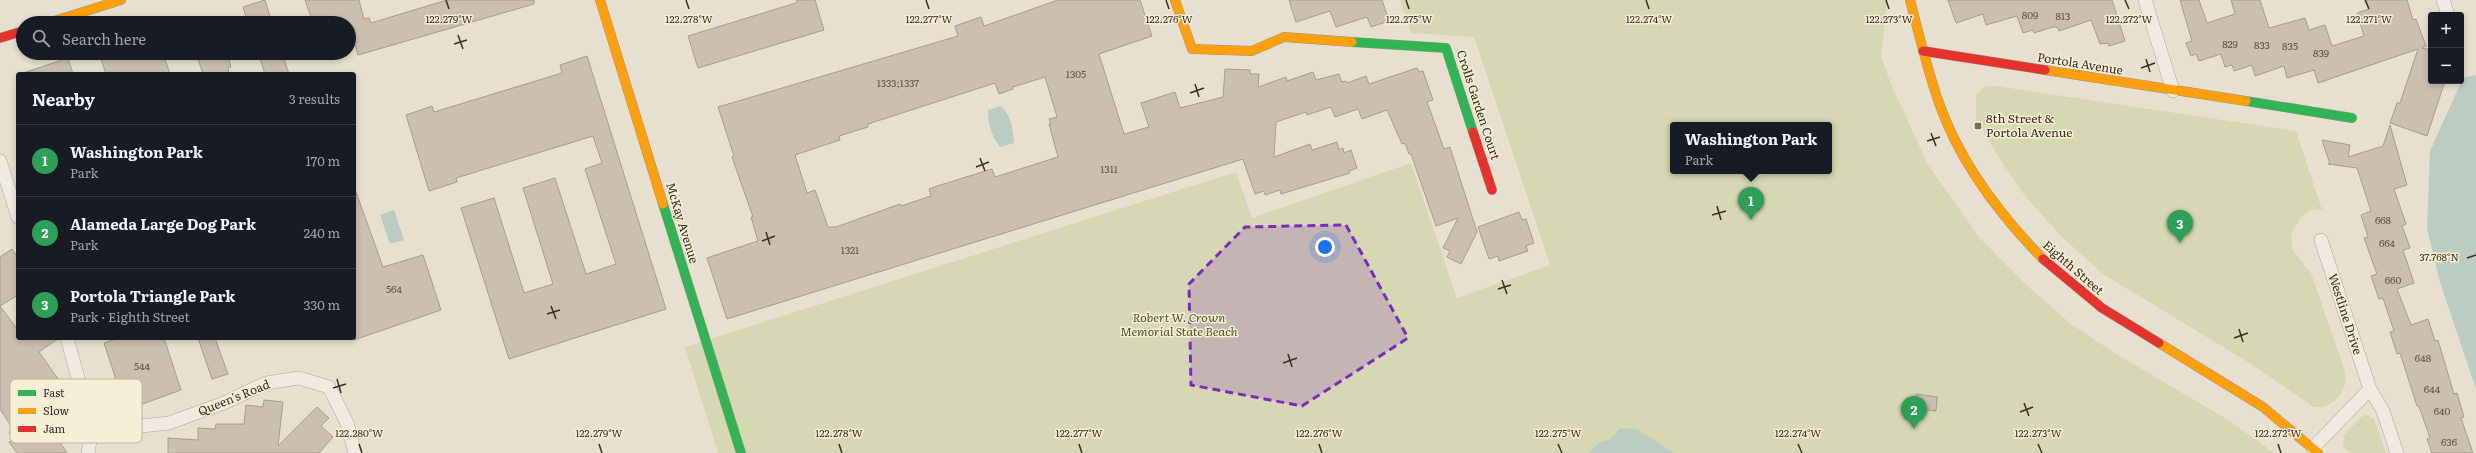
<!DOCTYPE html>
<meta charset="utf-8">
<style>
:root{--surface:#171b24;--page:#242831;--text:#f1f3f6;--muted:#9ea1a6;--line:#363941;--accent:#0b8043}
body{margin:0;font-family:Literata,serif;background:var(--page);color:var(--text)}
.controls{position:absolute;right:12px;top:12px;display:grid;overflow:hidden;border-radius:4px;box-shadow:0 2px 6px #0003}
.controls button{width:36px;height:36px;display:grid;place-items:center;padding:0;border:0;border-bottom:1px solid var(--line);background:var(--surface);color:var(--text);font:20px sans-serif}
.you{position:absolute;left:1325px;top:247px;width:14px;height:14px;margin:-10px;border:3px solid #fff;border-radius:50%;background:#1a73e8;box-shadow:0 0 0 6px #1a73e833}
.badge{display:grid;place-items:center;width:26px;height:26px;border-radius:50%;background:var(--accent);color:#fff;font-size:13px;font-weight:700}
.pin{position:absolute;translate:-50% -33px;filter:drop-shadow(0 1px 2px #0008)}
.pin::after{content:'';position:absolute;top:21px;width:14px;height:12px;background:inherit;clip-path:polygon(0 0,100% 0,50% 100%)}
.popup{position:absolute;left:1670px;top:122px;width:162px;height:52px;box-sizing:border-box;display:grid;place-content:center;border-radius:4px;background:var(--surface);filter:drop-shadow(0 1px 3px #0005);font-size:13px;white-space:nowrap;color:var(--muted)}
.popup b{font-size:15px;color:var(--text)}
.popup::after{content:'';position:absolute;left:50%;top:100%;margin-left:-8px;border:8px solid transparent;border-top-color:var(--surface)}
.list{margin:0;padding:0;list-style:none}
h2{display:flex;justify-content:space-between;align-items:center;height:52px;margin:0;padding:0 16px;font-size:17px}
h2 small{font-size:13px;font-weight:400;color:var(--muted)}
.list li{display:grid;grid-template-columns:26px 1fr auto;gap:12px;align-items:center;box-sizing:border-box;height:72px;padding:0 16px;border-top:1px solid var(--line)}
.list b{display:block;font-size:15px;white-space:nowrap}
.list p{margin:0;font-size:13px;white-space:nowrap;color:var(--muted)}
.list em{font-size:13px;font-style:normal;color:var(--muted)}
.icon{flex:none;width:22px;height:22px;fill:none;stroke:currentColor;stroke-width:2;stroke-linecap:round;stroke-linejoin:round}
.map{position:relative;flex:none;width:2476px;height:453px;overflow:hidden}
.search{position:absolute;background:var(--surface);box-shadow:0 2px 6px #0003;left:16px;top:16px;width:340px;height:44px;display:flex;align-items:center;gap:10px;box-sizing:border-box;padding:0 14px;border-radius:22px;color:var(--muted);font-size:15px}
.panel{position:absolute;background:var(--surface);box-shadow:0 2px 6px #0003;left:16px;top:72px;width:340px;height:268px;border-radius:4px}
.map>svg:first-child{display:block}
</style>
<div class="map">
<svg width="2476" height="453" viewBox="0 0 2476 453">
<rect width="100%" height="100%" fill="#e7e0d1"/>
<!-- green -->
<g fill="#d6d7b3" fill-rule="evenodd">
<path d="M1400,0H1887L1881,56L1891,84L1928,165L1979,237L2024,283L2071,324L2118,355L2230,421L2274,453H718L685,347L1236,172L1252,218L1411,163L1457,298L1550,265L1474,37L1411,33ZM1673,125H1829V171H1673Z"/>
<path d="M1986,86H1996L2296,131L2322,210H2310L2301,217L2291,234L2292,249L2311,273L2345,372C2348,391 2334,409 2314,407L2251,364L2103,274L2062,237L2025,196L1997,155L1976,118V95Z"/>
<polygon points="2366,415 2374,419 2386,453 2350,453 2343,447 2344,435 2361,417"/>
</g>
<!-- water -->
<g fill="#bcccc2">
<polygon points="2476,75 2476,389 2440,282 2427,229 2430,151 2463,78"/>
<path d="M1001,106C1012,118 1013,128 1014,143L1000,147C991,135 988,125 988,110Z"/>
<polygon points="394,210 404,240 390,244 380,215"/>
<polygon points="1620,428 1637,429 1674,453 1589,453 1600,442 1609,440"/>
</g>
<!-- building -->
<g fill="#cbbfb2" stroke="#a89c90" fill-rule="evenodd">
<polygon points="265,0 272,23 248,23 243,7"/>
<polygon points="305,0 359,0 364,19 369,18 371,23 447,0 534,0 534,4 358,55 349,23 313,23"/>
<polygon points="797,0 815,0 824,30 698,68 688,36 796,3"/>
<path d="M1058,0H1140L1152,36L1099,54L1124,134L1149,127L1141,103L1175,92L1180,108L1223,97L1225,69L1250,70V74H1259L1258,87L1286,77L1287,81L1313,72L1316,80L1339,74L1342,82L1346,81L1347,83L1366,76L1369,84L1417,68L1419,72L1423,71L1433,100L1427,102L1444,149L1450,147L1477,232L1461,264L1447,257L1450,251L1443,248L1458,218L1436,226L1411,154H1409L1405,143L1402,144L1387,110L1362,119L1358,109L1335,117L1331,107L1307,115L1306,112L1276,122L1274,157L1310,144L1312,150L1337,142L1339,150L1343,148L1344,153L1351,150L1357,168L1349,171L1350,173L1281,194L1280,190L1265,195L1264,191L1255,194L1243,159L727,319L707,258L758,241L751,217H753L732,157L734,156L718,107L958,36L955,26L981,17L984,26ZM1045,77L1057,117L1049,119L1051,124H1049L1058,157L995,177L992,169L934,187L929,189L931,196L901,206L900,204L836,227H828L815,190L807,193L795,155L840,140L839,136L868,127V124L995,83L999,94L1013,89V87Z"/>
<polygon points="1289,0 1382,0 1389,21 1371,27 1367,17 1336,27 1330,11 1296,22"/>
<polygon points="1948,0 2112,0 2125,41 2109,46 2108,43 2100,44 2091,20 2059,31 2057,27 2053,27 2034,33 2033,30 2023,33 2017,16 1986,25 1983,14 1956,23"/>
<polygon points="2180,0 2199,0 2207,23 2235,14 2231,0 2260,0 2269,28 2305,18 2309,30 2325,25 2332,46 2364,36 2357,13 2369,9 2366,0 2407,0 2413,20 2416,19 2426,46 2422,48 2431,50 2431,81 2445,81 2427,136 2390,123 2397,103 2400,103 2418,49 2318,83 2314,70 2287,78 2284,66 2255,76 2252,65 2234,71 2232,65 2225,67 2221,54 2199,61 2196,54 2191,56 2186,43 2192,41"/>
<polygon points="99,53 163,53 170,74 106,74"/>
<polygon points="196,53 227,53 231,67 228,68 229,74 203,74"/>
<polygon points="258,53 282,53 289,74 265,74"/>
<polygon points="587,56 666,309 509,359 461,208 494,198 524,293 553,284 523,188 555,178 586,274 616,264 585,169 602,163 593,136 456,178 457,182 429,191 406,115 432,106 434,112 562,73 560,65"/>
<polygon points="68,58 73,74 27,74 26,72"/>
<polygon points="2390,125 2407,185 2394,189 2406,224 2402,226 2410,248 2403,250 2414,283 2397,289 2411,325 2428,319 2435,341 2438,340 2454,394 2457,393 2464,417 2461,418 2473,453 2432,453 2427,439 2430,438 2419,406 2417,406 2400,353 2397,354 2390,332 2394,331 2383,298 2379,299 2371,276 2377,274 2364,238 2368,237 2361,215 2371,211 2357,168 2328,164 2330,164 2322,140 2350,145 2348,157 2383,146"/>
<polygon points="356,192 383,267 423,255 441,310 354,340 354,193"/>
<polygon points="1519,212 1522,220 1526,219 1534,243 1526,246 1528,251 1499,261 1498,256 1489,259 1478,227"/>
<polygon points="12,249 18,258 18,295 0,306 18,330 18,338 59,338 39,352 63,386 55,392 67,410 47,423 67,453 17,453 9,442 14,439 9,432 13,429 0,409 0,257"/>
<polygon points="119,338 164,338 181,390 126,410 104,343"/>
<polygon points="198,338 215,338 228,374 212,379"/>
<polygon points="1916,394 1937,397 1936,411 1914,408"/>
<polygon points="264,400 283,402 278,446 317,407 329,418 321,426 333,437 319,453 168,453 168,438 198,440 198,428 215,429 216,424 244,424 246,405 263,407"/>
</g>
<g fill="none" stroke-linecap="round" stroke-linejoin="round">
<defs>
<g id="street">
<polyline points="2145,0 2173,91"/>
<polyline points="2443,0 2448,15"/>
<polyline points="0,161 18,217"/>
<polyline points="2321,240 2370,389 2383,411 2397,453"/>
<polyline points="67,338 92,429 88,453"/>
<polyline points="92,429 133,427 169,423 224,403 266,383 299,378 329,387 347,423 355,453"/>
<polyline points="2313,448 2370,389"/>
</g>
<g id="fast">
<polyline points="1352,42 1446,48 1473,132"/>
<polyline points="2246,101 2352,118"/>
<polyline points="663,204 741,453"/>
</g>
<g id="slow">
<polyline points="600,0 663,204"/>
<polyline points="1175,0 1192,49 1252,51 1284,37 1352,42"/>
<path d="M1910,0C1919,34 1927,69 1939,103C1960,163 1999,214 2043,259"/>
<polyline points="48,23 121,0"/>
<polyline points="2045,70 2246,101"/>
<polyline points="2159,343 2263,407 2318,453"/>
</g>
<g id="jam">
<polyline points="0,38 23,31"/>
<polyline points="1923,51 2045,70"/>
<polyline points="1473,132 1492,190"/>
<polyline points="2043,259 2102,308 2159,343"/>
</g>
</defs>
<!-- street casing -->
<use href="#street" stroke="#ada599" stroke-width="14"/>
<!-- fast casing -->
<use href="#fast" stroke="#9c958a" stroke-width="10"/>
<!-- slow casing -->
<use href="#slow" stroke="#9c958a" stroke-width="10"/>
<!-- jam casing -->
<use href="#jam" stroke="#9c958a" stroke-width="10"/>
<!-- street -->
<use href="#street" stroke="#efebe3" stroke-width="13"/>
<!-- fast -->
<use href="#fast" stroke="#30b455" stroke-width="9"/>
<!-- slow -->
<use href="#slow" stroke="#ff9f0a" stroke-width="9"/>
<!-- jam -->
<use href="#jam" stroke="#e5322d" stroke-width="9"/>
</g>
<!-- marked area -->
<path fill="#7b2cbf" fill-opacity="0.2" stroke="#7b2cbf" stroke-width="3" stroke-dasharray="8 5" stroke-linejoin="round" d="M1346,225L1408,338L1302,406L1191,385L1189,284L1245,227Z"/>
<!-- ticks -->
<path fill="none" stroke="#3d2e20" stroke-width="1.5" d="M446,0L449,9M686,0L689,9M926,0L929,9M1166,0L1169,9M1406,0L1409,9M1646,0L1649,9M1886,0L1889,9M2125,0L2129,9M2365,0L2369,9M458,35L463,49M454,44L467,40M2146,59L2150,72M2141,68L2155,63M1195,84L1199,97M1190,93L1204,88M1931,133L1936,146M1927,141L1940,137M980,158L985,171M976,167L989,162M1717,206L1721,220M1712,215L1726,211M766,232L770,245M762,241L775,236M2467,258L2476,255M1502,280L1507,294M1498,289L1511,285M551,306L556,319M547,314L560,310M2239,329L2243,342M2234,338L2248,333M1288,354L1292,367M1283,363L1297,358M337,379L341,393M333,388L346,384M2024,403L2029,416M2020,412L2033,407M359,444L362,453M599,444L602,453M839,444L842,453M1079,444L1082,453M1319,444L1322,453M1558,444L1562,453M1798,444L1802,453M2038,444L2042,453M2278,444L2281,453"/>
<!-- markers -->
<rect fill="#786c5e" stroke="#f7eed8" stroke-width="1.5" x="1974" y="122" width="8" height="8" rx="2"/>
<g text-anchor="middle" stroke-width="3" stroke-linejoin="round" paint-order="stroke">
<!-- number labels -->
<g font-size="10" fill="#605244">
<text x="2030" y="19">809</text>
<text x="2063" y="20">813</text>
<text x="2230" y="48">829</text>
<text x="2262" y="49">833</text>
<text x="2290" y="50">835</text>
<text x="2321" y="57">839</text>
<text x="1076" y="78">1305</text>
<text x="898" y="87">1333;1337</text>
<text x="1109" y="173">1311</text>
<text x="2383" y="224">668</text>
<text x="2387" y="247">664</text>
<text x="850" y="254">1321</text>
<text x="2393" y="284">660</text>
<text x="394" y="293">564</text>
<text x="2423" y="362">648</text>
<text x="142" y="370">544</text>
<text x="2432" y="393">644</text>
<text x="2442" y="415">640</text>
<text x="2449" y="446">636</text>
</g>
<!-- street labels -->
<g font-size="12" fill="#3d2e20" stroke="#f7eed8">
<text transform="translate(2080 64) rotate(9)" y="4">Portola Avenue</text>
<text transform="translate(1478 105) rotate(72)" y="4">Crolls Garden Court</text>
<text transform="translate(682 223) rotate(73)" y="4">McKay Avenue</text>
<text transform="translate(2073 268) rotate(41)" y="4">Eighth Street</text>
<text transform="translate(2345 314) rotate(72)" y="4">Westline Drive</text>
<text transform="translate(234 398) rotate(-22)" y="4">Queen's Road</text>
</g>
<!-- poi labels -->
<g font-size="12" fill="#3d2e20" stroke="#f7eed8" text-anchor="start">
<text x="1986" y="123">8th Street &amp;<tspan x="1986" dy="14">Portola Avenue</tspan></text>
</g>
<!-- park labels -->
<g font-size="12" font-style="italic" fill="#4d5a26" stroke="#f7eed8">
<text x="1179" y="322">Robert W. Crown<tspan x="1179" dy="14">Memorial State Beach</tspan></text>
</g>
</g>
<!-- legend -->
<rect x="10" y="379" width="132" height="64" rx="6" fill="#f7eed8" stroke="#bfb4a1" stroke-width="1"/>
<rect x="18" y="390" width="18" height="6" fill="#30b455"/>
<rect x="18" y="408" width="18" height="6" fill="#ff9f0a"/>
<rect x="18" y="426" width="18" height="6" fill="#e5322d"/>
<g font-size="11" fill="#3d2e20">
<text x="43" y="397">Fast</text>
<text x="43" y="415">Slow</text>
<text x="43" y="433">Jam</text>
</g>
<g font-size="10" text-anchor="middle" fill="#3d2e20" stroke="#f7eed8" stroke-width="3" stroke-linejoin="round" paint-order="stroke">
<text x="449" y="23">122.279°W</text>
<text x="689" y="23">122.278°W</text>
<text x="929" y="23">122.277°W</text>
<text x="1169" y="23">122.276°W</text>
<text x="1409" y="23">122.275°W</text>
<text x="1649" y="23">122.274°W</text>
<text x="1889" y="23">122.273°W</text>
<text x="2129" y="23">122.272°W</text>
<text x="2369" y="23">122.271°W</text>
<text x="2439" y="261">37.768°N</text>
<text x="359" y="437">122.280°W</text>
<text x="599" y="437">122.279°W</text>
<text x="839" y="437">122.278°W</text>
<text x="1079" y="437">122.277°W</text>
<text x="1319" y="437">122.276°W</text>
<text x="1558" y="437">122.275°W</text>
<text x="1798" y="437">122.274°W</text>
<text x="2038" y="437">122.273°W</text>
<text x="2278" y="437">122.272°W</text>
</g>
</svg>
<div class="controls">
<button>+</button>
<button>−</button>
</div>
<div class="you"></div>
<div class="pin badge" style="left:1751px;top:220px;background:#2e9e5b">1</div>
<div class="popup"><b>Washington Park</b>Park</div>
<div class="pin badge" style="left:1914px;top:429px;background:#2e9e5b">2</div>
<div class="pin badge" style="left:2180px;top:243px;background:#2e9e5b">3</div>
<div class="search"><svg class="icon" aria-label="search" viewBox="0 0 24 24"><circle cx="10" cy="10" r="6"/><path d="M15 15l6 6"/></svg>Search here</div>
<section class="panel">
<h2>Nearby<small>3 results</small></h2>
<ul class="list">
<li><span class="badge" style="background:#2e9e5b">1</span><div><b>Washington Park</b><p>Park</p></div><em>170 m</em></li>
<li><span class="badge" style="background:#2e9e5b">2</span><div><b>Alameda Large Dog Park</b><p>Park</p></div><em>240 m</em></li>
<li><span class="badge" style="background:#2e9e5b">3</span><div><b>Portola Triangle Park</b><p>Park · Eighth Street</p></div><em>330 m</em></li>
</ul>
</section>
</div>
